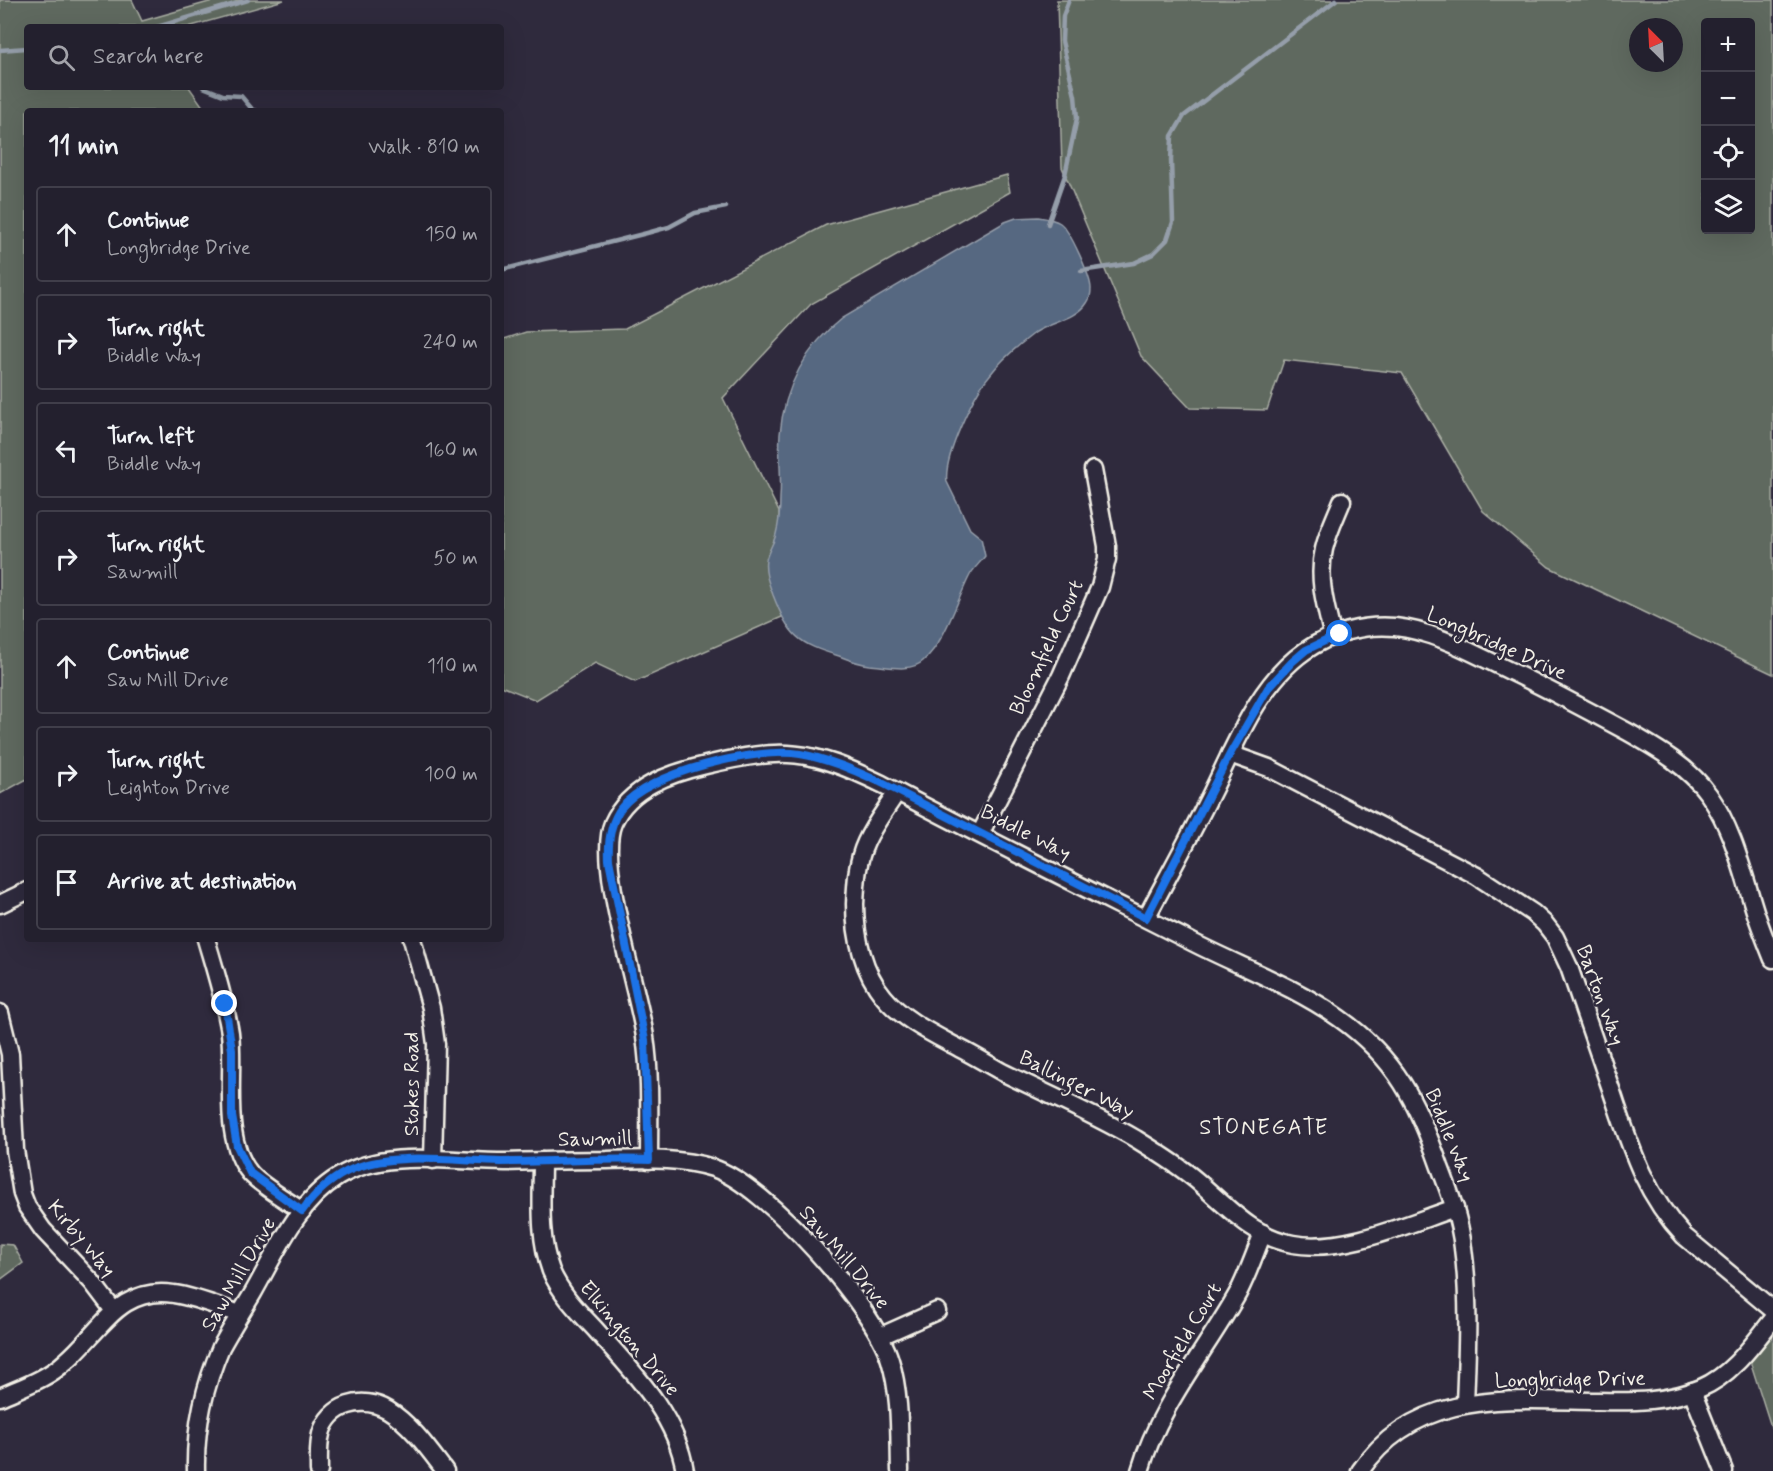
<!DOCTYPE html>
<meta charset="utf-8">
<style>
:root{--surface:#23202e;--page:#2f2d3a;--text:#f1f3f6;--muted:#a3a3aa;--line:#403e4a}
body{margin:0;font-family:Mynerve,sans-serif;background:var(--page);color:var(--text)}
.controls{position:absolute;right:18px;top:18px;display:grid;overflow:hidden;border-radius:6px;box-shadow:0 6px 24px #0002}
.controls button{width:54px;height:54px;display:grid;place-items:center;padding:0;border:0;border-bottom:2px solid var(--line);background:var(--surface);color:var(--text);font:30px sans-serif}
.compass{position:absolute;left:1629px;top:18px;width:54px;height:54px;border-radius:50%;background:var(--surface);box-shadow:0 6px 24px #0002;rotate:336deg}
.stop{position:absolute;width:18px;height:18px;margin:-14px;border:4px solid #1a73e8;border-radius:50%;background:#fff}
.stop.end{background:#1a73e8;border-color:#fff;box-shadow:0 2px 6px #0008}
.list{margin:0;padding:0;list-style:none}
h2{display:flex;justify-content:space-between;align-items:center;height:78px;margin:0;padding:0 24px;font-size:26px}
h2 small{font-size:20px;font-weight:400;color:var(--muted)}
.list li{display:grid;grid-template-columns:39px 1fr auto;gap:18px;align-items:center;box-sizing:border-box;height:96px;margin:0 12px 12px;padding:0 12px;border:2px solid var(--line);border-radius:6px}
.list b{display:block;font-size:22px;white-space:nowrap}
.list p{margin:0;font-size:20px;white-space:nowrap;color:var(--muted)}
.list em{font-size:20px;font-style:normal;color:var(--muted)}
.icon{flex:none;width:33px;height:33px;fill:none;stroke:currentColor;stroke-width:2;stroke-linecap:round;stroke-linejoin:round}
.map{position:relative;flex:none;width:1773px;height:1471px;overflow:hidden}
.search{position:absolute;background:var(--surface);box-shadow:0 6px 24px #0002;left:24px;top:24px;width:480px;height:66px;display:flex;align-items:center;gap:15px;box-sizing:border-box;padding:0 21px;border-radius:6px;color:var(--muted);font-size:22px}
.panel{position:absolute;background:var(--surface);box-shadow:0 6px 24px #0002;left:24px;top:108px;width:480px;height:834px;border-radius:6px}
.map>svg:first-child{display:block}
</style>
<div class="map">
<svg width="1773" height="1471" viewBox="0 0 1773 1471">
<rect width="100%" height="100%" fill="#2f2a3d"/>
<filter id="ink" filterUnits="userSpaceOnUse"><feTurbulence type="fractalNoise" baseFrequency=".0167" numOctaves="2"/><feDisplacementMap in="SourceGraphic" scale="12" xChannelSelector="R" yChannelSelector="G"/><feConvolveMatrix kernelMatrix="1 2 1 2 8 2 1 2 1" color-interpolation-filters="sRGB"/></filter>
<g filter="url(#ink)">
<!-- green -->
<g fill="#5e695e" stroke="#a9ada3" stroke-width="1.5" fill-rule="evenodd">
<polygon points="0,0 132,0 142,21 216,0 284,0 188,27 27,27 27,87 189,87 206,111 27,111 27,779 0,794"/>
<path d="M1057,0H1773V674L1549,567L1483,511L1402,373L1284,360L1267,410L1190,408L1141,356L1062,167ZM1706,22H1750V230H1706ZM1638,27H1674V63H1638Z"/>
<polygon points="1007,175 1010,192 811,304 723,398 779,512 782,617 635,682 595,663 536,700 501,686 501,340 526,332 625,329 826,225"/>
<polygon points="0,1244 13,1245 23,1263 0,1280"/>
<polygon points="1773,1304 1773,1433 1744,1342"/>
</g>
<!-- water -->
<path fill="#566781" stroke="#959eaa" stroke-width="1.5" d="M1038,217C1045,218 1054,219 1060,223C1070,230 1091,277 1091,289C1091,294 1090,299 1087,303C1077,319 1052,322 1036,332C1020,344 1001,360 989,376C973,395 943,458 947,482L970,529L981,538L985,556C980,563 972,570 969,577C956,603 945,642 923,661C910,673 886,666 870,665C859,664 849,660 839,656C798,644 789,636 773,595C769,584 764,572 766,560C768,551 774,543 776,534C779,523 780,510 780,498C782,477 778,456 780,434C784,388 806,346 842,318L1005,222L1016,218Z"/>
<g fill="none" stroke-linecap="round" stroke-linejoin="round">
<!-- stream -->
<g stroke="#959eaa" stroke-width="4.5">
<polyline points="157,27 248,0"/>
<polyline points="0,50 27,48"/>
<polyline points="203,87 223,95 241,96 252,109 257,111"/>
<polyline points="1048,224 1065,175 1077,118 1075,96 1062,41 1063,16 1069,0"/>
<polyline points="501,270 647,233 669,227 695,213 726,207"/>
<polyline points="1081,271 1134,263 1153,254 1167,240 1173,222 1171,160 1172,136 1184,116 1336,0"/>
</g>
<defs>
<g id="minor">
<path d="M1333,637C1326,608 1317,579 1324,549C1328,532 1336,516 1342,501"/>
<path d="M1230,754L1269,768L1477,876L1533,913L1545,924L1555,937L1569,967C1583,1008 1597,1049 1611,1089C1630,1145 1643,1192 1684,1236L1773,1310"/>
<path d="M897,792C887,808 874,824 866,842C857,861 856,883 855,904C855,936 863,972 884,997C903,1020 933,1034 959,1048C973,1055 988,1064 1002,1072C1047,1094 1093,1114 1136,1139C1157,1152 1177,1164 1196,1180C1226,1205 1252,1237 1293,1244C1343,1253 1407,1224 1455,1208"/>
<polyline points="980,834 1061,676 1100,587 1107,559 1107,546 1093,470"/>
<polyline points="0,904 27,891"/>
<path d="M1146,918C1168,876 1191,835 1212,792C1236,743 1259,683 1305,651C1331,633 1364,624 1395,627C1435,631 1474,654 1510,671C1550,690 1589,711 1628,732C1658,749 1689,767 1709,795C1734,831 1743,874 1756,914C1761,929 1767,944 1773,959"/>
<path d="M206,939C215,970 225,1001 230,1033C235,1075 221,1138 250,1173C260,1185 288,1201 302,1211"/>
<polyline points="412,939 431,1008 436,1044 433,1160"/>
<polyline points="0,1013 10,1054 15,1150 22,1194 27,1207 43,1230 92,1282 114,1311"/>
<path d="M649,1160C649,1119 651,1077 645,1037C638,988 596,863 613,823C629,787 671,773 706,765C783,747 810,749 882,784C984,838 1089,890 1192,942C1241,967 1294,986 1339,1018C1397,1059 1417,1102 1440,1167C1450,1193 1460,1220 1463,1248C1470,1299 1467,1352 1465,1404"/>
<path d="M542,1161C542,1198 538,1236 551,1271C561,1294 578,1311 595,1329C632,1371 676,1414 685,1471"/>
<polyline points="881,1336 937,1311"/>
<polyline points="1692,1391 1724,1471"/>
<path d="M0,1397C22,1387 47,1379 65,1362C100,1333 119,1285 174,1294C196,1297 219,1307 240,1314"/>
<path d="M196,1471C195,1428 204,1387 221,1347C231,1329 242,1311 253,1293C276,1253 297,1202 338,1177C385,1148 452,1162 505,1162C539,1161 573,1160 607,1160C641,1159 679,1157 713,1168C766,1185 874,1307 890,1360C901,1396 899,1434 900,1471"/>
<path d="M319,1471C319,1459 318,1446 321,1434C329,1404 363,1395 388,1410C411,1424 429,1450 445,1471"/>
<path d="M1140,1471C1159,1405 1205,1352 1238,1293C1248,1274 1255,1253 1263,1233"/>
<path d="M1360,1471C1417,1388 1509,1400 1598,1401C1633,1402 1668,1402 1701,1388C1732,1375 1753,1344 1773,1319"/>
</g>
</defs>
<!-- minor casing -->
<use href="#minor" stroke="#f4f1e8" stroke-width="21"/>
<!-- minor -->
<use href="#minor" stroke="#2f2a3d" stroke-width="16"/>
</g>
</g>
<g fill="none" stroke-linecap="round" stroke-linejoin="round" filter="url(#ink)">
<!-- route -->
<path stroke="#1a73e8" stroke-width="8" d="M225,1004L232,1050V1116L237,1146L250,1173L302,1211C315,1193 334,1176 355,1168C396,1152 457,1161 501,1162C551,1162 600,1158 649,1160L645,1040L609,860C608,842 610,823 621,808C648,772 757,747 800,754C829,759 855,771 882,783L1146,918L1230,754L1268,688L1292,662L1306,650L1340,634"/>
</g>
<g text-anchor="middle" stroke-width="5" stroke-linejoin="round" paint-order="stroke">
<!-- street labels -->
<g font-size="21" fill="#f4f1e8" stroke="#2f2a3d">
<text transform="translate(1497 643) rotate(24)" y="7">Longbridge Drive</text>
<text transform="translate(1046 647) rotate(-65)" y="7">Bloomfield Court</text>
<text transform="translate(1026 832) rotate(27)" y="7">Biddle Way</text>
<text transform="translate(1601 995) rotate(70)" y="7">Barton Way</text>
<text transform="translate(411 1084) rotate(-90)" y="7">Stokes Road</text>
<text transform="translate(1077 1084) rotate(27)" y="7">Ballinger Way</text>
<text transform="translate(1450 1135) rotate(68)" y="7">Biddle Way</text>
<text transform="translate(595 1138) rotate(-1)" y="7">Sawmill</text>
<text transform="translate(82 1238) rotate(50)" y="7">Kirby Way</text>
<text transform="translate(845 1257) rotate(50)" y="7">Saw Mill Drive</text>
<text transform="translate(238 1274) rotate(-60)" y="7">Saw Mill Drive</text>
<text transform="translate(630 1338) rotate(50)" y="7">Elkington Drive</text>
<text transform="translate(1182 1341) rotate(-59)" y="7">Moorfield Court</text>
<text transform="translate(1570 1379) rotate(-1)" y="7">Longbridge Drive</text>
</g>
<!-- neighbourhood labels -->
<g font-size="22" letter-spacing="1.5" fill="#f4f1e8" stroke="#2f2a3d">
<text x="1264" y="1134">STONEGATE</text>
</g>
</g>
</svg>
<div class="controls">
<button>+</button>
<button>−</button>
<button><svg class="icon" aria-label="locate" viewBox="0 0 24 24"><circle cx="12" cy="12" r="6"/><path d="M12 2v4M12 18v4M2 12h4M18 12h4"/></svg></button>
<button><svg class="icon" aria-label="layers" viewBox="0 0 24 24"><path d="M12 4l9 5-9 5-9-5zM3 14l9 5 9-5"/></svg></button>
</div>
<svg class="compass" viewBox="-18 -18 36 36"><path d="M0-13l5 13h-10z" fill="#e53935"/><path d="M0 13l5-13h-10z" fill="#a3a3aa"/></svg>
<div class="stop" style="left:1340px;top:634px"></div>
<div class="stop end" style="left:225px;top:1004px"></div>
<div class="search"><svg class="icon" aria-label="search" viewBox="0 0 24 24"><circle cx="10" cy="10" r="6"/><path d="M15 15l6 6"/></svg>Search here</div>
<section class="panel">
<h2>11 min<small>Walk · 810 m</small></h2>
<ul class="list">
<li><svg class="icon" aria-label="ahead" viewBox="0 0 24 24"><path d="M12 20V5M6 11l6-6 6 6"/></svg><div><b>Continue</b><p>Longbridge Drive</p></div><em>150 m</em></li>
<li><svg class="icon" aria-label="right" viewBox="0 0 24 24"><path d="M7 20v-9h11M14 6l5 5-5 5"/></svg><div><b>Turn right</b><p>Biddle Way</p></div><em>240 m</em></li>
<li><svg class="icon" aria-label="left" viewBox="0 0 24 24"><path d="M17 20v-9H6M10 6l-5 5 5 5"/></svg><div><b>Turn left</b><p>Biddle Way</p></div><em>160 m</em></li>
<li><svg class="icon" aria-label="right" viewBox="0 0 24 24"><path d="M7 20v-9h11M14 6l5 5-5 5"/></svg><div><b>Turn right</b><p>Sawmill</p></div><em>50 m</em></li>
<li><svg class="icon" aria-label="ahead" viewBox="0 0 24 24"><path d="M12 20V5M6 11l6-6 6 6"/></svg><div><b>Continue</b><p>Saw Mill Drive</p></div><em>110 m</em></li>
<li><svg class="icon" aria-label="right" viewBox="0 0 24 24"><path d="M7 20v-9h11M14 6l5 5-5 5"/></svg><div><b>Turn right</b><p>Leighton Drive</p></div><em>100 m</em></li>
<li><svg class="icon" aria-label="arrive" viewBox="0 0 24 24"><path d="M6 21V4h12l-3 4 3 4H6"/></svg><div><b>Arrive at destination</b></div></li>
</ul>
</section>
</div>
